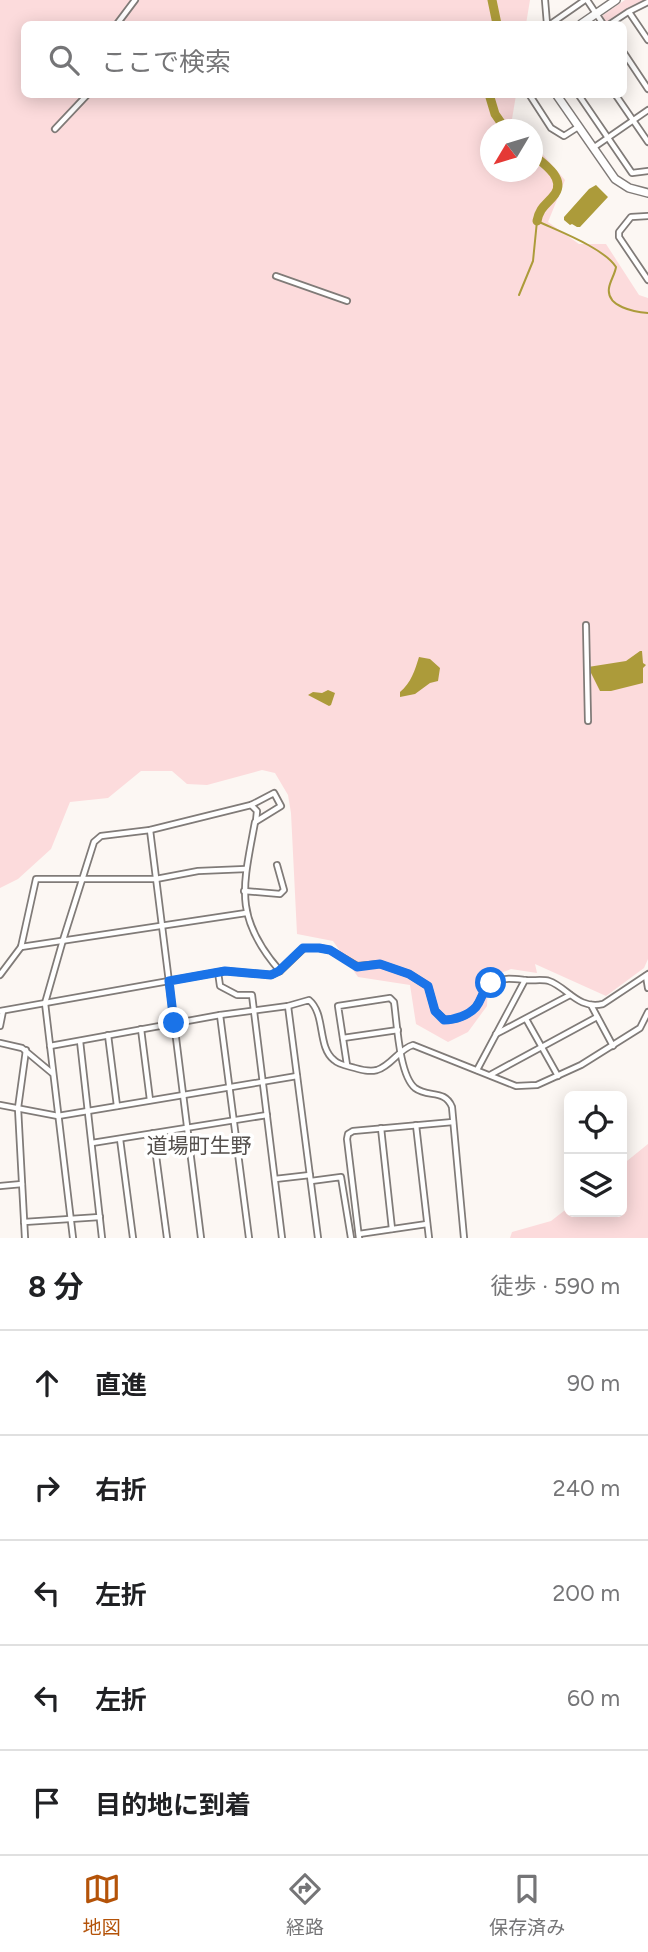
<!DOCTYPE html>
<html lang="ja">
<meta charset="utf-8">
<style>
:root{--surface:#fff;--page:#f6f6f6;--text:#202124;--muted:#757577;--line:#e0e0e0;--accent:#b45309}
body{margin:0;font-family:Figtree,"Noto Sans JP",sans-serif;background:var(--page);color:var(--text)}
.controls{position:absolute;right:21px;bottom:21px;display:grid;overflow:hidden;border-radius:10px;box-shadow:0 4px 18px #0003}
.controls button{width:63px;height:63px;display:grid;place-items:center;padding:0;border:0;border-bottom:2px solid var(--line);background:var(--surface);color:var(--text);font:35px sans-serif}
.compass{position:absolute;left:480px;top:119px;width:63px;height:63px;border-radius:50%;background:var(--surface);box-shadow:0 4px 18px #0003;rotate:232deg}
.stop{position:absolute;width:21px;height:21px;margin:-16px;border:5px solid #1a73e8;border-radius:50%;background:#fff}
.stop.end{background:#1a73e8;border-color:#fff;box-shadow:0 2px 7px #0008}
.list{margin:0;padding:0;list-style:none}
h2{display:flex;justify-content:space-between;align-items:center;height:91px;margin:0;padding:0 28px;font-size:30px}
h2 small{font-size:23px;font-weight:400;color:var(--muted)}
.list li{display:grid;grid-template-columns:46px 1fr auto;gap:21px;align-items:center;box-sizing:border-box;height:105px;padding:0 28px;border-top:2px solid var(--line)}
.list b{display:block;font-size:26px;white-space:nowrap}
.list em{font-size:23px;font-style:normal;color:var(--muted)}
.icon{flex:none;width:38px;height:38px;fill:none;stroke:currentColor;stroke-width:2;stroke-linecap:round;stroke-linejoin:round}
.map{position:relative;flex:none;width:648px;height:1238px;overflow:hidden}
.search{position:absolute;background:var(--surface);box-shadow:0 4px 18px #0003;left:21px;right:21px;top:21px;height:77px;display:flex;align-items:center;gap:18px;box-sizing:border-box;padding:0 24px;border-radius:10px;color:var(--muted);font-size:26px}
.sheet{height:616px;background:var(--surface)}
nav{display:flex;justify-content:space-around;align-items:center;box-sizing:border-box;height:98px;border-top:2px solid var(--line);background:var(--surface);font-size:19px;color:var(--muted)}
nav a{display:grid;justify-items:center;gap:4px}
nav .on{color:var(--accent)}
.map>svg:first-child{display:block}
</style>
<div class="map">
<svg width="648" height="1238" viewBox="0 0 648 1238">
<rect width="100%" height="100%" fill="#fcf7f3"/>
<!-- green -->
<g fill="#fcdbdc">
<polygon points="0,0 530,0 526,24 24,24 24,94 516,95 512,119 521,129 490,130 490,172 532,172 533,143 565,180 548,222 579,244 606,244 639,295 648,298 648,959 644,968 606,996 535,964 537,973 511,969 488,978 487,1006 468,1032 448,1042 416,1024 410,985 358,977 333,941 297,934 291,813 288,795 275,773 262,770 207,785 187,784 172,771 141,771 108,798 70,802 51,849 18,879 0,888"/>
<polygon points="625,0 645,0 624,12 609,23 606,23 602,18 603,15"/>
<polygon points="648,1144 648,1238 510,1238 512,1232 551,1221 569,1207 569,1212 622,1212 622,1165"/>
</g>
<!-- water -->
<g fill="#ac9b3a">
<polygon points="596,185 608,197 580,227 577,227 572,224 570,225 564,220 564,217 589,189"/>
<polygon points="640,651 642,651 643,663 646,665 643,668 643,683 611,691 600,691 588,667 626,661"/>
<path d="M419,657L430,659L440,668L438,681L430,683L415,694L400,697V692C411,683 415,670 419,657Z"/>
<polygon points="328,690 335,693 331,705 329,706 308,695 313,692 322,693"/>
</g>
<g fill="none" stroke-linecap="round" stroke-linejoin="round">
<!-- stream -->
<path stroke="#ac9b3a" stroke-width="2" d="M519,295L533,261L537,221C558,231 604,248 616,267C615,274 610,281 609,288C606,307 635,312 648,313"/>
<!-- river -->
<g stroke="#ac9b3a" stroke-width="9">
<polyline points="492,0 497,24"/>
<polyline points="489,94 495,114 506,130"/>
<path d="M532,154C543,163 566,178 555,194C547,205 540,206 537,221"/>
</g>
<defs>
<g id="street">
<polyline points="545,0 547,24 552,23 585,0"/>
<polyline points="587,0 603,24"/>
<polyline points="629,12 648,40"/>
<polyline points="117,24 135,0"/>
<polyline points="610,24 628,12 648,2"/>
<polyline points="624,53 648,89"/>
<polyline points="529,94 551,128 564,136 578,127"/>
<polyline points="578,94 632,173 648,171"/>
<polyline points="615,94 648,142"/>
<polyline points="55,129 88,94"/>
<polyline points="593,148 648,110"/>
<polyline points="648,216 631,217 619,232 619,237 648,280"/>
<polyline points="276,276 347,301"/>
<polyline points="586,625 588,721"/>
<polyline points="251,805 257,811 256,821"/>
<polyline points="150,830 201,1238"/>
<polyline points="244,891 280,894 284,890 277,865"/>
<polyline points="21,947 246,913"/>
<polyline points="218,972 220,986 237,995 252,995 282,1238"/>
<polyline points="0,975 21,947 36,879 156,879 198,871 246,869"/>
<polyline points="646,976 648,988"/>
<polyline points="591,1005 613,1046"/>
<polyline points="288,1006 318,1238"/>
<path d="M0,1011L225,971L271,975L280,971L304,948H319L330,950L357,966L380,964L409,974L428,986L435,1011L445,1020C457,1020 473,1014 479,1002C483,995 484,988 491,983C501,977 515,979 525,980"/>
<polyline points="220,1015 249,1238"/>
<polyline points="526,1019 558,1076"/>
<polyline points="0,1026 3,1011"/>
<polyline points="141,1029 150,1100"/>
<polyline points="496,1034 570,995"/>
<polyline points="108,1035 117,1106"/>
<polyline points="343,1038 398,1030"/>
<polyline points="80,1041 102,1238"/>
<polyline points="0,1043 22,1048 52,1073"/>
<path d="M50,1046L220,1015L288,1006L309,1000C326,1014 317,1047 334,1060C339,1065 348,1066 355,1068C362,1070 369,1072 377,1070C391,1066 399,1049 413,1045L516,1086L537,1085L581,1065L640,1028L648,1012"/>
<path d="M347,1065L338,1006L390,998L394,1002C397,1022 399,1075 415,1088C428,1098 445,1089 452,1107L464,1238"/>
<path d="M477,1070L525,980C532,981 543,979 549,981C567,987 578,1010 603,1004L648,974"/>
<polyline points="490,1075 597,1017"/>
<polyline points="0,1105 58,1116 297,1076"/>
<polyline points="416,1125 429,1238"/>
<polyline points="381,1128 392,1229"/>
<polyline points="153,1133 167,1238"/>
<polyline points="120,1139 133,1238"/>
<polyline points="92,1143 267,1115"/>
<polyline points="275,1179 310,1175"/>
<polyline points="311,1181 341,1177 351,1238"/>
<polyline points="0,1186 22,1184"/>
<polyline points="24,1222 100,1217"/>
<polyline points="359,1234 427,1224"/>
<polyline points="25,1238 18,1108 26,1050"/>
<path d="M73,1238L45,1003L63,940L94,842L101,836L150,830L251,805L274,793L281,806L255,822C243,887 233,917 280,971"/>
<polyline points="359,1238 347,1139 348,1134 353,1131 453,1122"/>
</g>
<g id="secondary">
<polyline points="581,24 616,0"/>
<polyline points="556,94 615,179 629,188 648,193"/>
</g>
</defs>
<!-- street casing -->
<use href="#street" stroke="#807b78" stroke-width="8"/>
<!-- secondary casing -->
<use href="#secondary" stroke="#807b78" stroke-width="10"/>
<!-- street -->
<use href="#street" stroke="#fff" stroke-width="4.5"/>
<!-- secondary -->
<use href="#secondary" stroke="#fff" stroke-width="7"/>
</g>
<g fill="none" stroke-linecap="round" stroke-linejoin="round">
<!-- route -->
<path stroke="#1a73e8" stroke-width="9" d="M174,1023L169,981L225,971L271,975L279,971L303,948H319L330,950L357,967L380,964L409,974L428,986L435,1011L444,1020C455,1020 469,1015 476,1007C483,998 481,992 491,983"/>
</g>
<g text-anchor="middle" stroke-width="7" stroke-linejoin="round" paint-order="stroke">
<!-- quarter labels -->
<g font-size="21" fill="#544f4c" stroke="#fff">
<text x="199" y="1153">道場町生野</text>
</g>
</g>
</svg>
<div class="controls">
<button><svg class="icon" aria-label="locate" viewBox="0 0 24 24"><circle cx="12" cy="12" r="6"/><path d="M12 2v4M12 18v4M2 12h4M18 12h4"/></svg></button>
<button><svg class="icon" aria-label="layers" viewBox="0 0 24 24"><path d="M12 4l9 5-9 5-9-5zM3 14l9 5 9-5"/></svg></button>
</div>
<svg class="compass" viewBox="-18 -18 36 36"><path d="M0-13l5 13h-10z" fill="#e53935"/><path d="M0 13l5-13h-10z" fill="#757577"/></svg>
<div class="stop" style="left:491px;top:983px"></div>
<div class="stop end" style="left:174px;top:1023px"></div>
<div class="search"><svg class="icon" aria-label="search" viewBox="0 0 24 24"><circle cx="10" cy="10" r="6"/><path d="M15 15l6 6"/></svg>ここで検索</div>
</div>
<section class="sheet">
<h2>8 分<small>徒歩 · 590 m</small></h2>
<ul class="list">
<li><svg class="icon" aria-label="ahead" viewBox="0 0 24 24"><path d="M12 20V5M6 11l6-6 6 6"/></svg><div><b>直進</b></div><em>90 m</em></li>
<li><svg class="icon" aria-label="right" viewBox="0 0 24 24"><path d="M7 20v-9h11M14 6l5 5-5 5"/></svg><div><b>右折</b></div><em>240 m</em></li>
<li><svg class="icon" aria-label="left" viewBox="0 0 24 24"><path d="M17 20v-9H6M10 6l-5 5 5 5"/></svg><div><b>左折</b></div><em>200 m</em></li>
<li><svg class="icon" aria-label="left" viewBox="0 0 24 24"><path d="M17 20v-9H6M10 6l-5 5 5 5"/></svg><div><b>左折</b></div><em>60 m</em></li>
<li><svg class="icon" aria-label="arrive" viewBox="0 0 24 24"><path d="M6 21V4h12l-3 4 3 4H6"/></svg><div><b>目的地に到着</b></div></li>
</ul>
</section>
<nav>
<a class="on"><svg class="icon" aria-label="map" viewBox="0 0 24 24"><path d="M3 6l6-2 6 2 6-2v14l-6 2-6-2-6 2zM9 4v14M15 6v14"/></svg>地図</a>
<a><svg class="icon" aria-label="directions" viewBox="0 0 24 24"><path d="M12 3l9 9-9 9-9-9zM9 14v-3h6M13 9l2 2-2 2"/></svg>経路</a>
<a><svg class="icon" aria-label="saved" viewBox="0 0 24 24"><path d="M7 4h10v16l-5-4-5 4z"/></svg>保存済み</a>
</nav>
